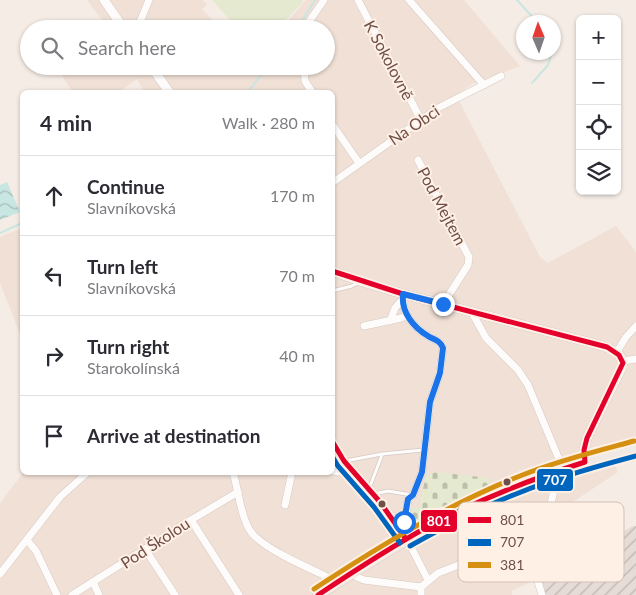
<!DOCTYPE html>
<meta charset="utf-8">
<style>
:root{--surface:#fff;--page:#f7f7f7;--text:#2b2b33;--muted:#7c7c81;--line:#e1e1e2}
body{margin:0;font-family:Lato,sans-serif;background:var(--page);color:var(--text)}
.controls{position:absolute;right:15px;top:15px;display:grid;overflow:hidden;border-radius:8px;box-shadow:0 1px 4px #0004}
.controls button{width:45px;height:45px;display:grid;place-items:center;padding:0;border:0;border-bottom:1px solid var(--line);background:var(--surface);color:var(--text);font:25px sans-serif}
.compass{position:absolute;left:516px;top:15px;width:45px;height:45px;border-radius:50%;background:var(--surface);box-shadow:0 1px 4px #0004;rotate:358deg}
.stop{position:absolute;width:15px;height:15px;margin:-11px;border:4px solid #1a73e8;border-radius:50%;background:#fff}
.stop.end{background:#1a73e8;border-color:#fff;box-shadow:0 1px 5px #0008}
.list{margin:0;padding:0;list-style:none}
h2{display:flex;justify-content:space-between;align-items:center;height:65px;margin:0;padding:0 20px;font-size:21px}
h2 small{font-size:16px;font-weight:400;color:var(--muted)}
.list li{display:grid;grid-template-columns:32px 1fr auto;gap:15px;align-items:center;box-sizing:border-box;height:80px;padding:0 20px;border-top:1px solid var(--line)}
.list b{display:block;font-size:19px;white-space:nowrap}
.list p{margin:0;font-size:16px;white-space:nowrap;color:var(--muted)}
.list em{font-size:16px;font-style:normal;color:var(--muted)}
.icon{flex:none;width:28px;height:28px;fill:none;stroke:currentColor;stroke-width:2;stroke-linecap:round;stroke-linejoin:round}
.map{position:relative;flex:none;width:636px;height:595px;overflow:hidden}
.search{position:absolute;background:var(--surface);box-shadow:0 1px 4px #0004;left:20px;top:20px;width:315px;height:55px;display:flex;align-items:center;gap:12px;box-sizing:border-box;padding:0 18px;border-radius:28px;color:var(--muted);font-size:19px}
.panel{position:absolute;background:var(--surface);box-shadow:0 1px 4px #0004;left:20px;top:90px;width:315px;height:385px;border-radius:8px}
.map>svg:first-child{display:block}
</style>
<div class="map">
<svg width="636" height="595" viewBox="0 0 636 595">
<defs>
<pattern id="industrial-furrows" width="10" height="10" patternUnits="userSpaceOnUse" patternTransform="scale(1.25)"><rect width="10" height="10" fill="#e6dcd7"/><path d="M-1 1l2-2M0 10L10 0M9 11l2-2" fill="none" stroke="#bfb5b0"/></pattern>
<pattern id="cemetery-stones" width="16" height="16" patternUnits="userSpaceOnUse" patternTransform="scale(1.25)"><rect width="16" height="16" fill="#e4e9d0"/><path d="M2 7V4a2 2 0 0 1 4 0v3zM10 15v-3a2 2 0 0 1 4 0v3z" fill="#bdbfab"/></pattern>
<pattern id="water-waves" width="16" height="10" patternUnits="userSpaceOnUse" patternTransform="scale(1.25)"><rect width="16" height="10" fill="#c8e6e2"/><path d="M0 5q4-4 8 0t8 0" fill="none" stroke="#a7bdb9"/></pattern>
</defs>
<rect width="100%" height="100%" fill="#f5ece5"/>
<!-- residential -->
<g fill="#f0e0d5">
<polygon points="87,0 203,0 207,5 202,9 221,29 109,29"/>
<polygon points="306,0 464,0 520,66 472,84 456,95 540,257 548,263 616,226 636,252 636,439 607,450 618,472 556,513 549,516 543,514 527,534 517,540 508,543 528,583 511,591 512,595 0,595 0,503 23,473 332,472 332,92 144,92 137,79 119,92 73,92 62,76 74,66 326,66 326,29 281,29"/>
<polygon points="22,228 22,339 0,283 0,237"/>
</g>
<!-- industrial -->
<polygon fill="url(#industrial-furrows)" points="633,526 636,526 636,595 544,595 540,578"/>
<!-- cemetery -->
<polygon fill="url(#cemetery-stones)" points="436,472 489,478 493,488 415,527 411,523 411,507 419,508 426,475"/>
<!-- pitch -->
<polygon fill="#e4e9d0" points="212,0 301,0 303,2 277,29 238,29"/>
<!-- water -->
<polygon fill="url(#water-waves)" points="7,182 20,212 0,220 0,185"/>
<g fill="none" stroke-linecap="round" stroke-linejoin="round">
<!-- stream -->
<g stroke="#c8e6e2" stroke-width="2">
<polyline points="517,0 537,22"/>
<polyline points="297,29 315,0"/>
<polyline points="532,83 548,65 552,52"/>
<polyline points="248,92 268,66"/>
<polyline points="0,233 22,223"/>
</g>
<defs>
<g id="service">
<polyline points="332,291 352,286 358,283"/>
<polyline points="345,461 382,454 423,450"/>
<polyline points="369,489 382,455"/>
<polyline points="374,494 388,491 412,495"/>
</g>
<g id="minor">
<polyline points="358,0 421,120"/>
<polyline points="409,0 484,85"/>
<polyline points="137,29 149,0"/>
<polyline points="304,29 324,0"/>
<polyline points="304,66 305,81 312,92"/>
<polyline points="332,124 359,163"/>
<polyline points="418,160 469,257 468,265 443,304"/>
<polyline points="332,183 438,108 501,76"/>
<polyline points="471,311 486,338 518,370 528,385 563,469"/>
<polyline points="390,321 395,308 402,300"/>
<polyline points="364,326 401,318 407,316"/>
<polyline points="617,352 626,337 636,326"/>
<polyline points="623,361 636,359"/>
<polyline points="332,440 344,461 380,502 406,539"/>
<polyline points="332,471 356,474"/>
<path d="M233,472C238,489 241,518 251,532C265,550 311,569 332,579L337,583"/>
<polyline points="285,505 292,472"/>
<polyline points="191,520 239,595"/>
<path d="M399,528L406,516L408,499L413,495L422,472L430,402L440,373L443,348C440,340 434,340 428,336C413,327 401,312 403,294"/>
<polyline points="27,540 36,551 57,595"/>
<polyline points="526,541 542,595"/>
<polyline points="409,543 428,580"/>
<polyline points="145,549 175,595"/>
<polyline points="352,573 357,577 364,580 421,587"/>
<polyline points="0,574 60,497 88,472"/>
<polyline points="93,582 99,595"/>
<polyline points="72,595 191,520 238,492"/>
<polyline points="421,595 421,587 438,573 497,550 526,541 542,521 551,504 556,480 555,471"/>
</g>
<g id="tertiary">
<polyline points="104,0 124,29"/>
<polyline points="151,66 169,92"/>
<path d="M332,271L360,281L403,294L592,343C604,347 625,350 622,367L587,438L584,450L585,462"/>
</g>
<path id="primary" d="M318,595C385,551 452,510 527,481C563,467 600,458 636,448"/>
</defs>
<!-- service casing -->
<use href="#service" stroke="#d6c9c4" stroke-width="4.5"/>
<!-- minor casing -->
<use href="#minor" stroke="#d6c9c4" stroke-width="8"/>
<!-- tertiary casing -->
<use href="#tertiary" stroke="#d6c9c4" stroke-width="10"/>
<!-- primary casing -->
<use href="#primary" stroke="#d3c7c3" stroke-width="12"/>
<!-- service -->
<use href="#service" stroke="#fefcfb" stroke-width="3"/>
<!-- minor -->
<use href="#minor" stroke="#fefcfb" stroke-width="7"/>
<!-- tertiary -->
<use href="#tertiary" stroke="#fefcfb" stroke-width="9"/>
<!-- primary -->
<use href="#primary" stroke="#f1e9e3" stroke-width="11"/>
<defs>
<g id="bus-1">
<polyline points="332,441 344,461 380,502 406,539"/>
<path d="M318,595C354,571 391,547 429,526C479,500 531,479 585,462L584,450L587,438L623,363L619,355L607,347L403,294L332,271"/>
</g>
<g id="bus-2">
<polyline points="332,456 338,466 374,507 400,543"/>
<path d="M410,546C444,527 479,508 516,494C555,478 595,467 636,456"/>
</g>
<path id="bus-3" d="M314,589C381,545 450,503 525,474C560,460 597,451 634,441"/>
</defs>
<!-- bus-1 casing -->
<use href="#bus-1" stroke="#fef0e5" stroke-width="9"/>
<!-- bus-2 casing -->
<use href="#bus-2" stroke="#fef0e5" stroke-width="9"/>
<!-- bus-3 casing -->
<use href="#bus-3" stroke="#fef0e5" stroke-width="9"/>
<!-- bus-1 -->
<use href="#bus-1" stroke="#e4002b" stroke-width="5"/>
<!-- bus-2 -->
<use href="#bus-2" stroke="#0065bd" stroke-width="5"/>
<!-- bus-3 -->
<use href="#bus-3" stroke="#d59012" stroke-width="5"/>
</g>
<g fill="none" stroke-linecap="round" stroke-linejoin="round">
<!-- route -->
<path stroke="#1a73e8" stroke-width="6" d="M404,522L408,499L413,495L422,472L430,402L440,373L443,348C440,340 434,340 428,336C413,327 401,312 403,294L443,304"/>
</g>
<!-- markers -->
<g fill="#704f48" stroke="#fef0e5" stroke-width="2">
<circle cx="507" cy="482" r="4.5"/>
<circle cx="382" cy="504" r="4.5"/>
</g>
<g text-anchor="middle" stroke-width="4" stroke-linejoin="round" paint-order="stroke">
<!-- street labels -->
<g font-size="16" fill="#704f48" stroke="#fef0e5">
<text transform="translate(389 60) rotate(62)" y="6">K Sokolovně</text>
<text transform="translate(414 125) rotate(-34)" y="6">Na Obci</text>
<text transform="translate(442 206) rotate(62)" y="6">Pod Mejtem</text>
<text transform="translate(155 543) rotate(-33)" y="6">Pod Školou</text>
</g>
</g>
<!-- legend -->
<rect x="458" y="502" width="166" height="80" rx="8" fill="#fef0e5" stroke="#d3c0b6" stroke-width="1"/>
<rect x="468" y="517" width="23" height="6" fill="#e4002b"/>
<rect x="468" y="539" width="23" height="7" fill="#0065bd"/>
<rect x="468" y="562" width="23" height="6" fill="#d59012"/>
<g font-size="14" fill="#704f48">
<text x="500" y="525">801</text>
<text x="500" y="547">707</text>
<text x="500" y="570">381</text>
</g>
<g stroke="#fef0e5" stroke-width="2">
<rect x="536" y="468" width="38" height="24" rx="5" fill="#0065bd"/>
<rect x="420" y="509" width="38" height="24" rx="5" fill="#e4002b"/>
</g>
<g font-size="14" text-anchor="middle" font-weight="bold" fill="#fff">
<text x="555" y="485">707</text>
<text x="439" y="526">801</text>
</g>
</svg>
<div class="controls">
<button>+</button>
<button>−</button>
<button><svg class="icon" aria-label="locate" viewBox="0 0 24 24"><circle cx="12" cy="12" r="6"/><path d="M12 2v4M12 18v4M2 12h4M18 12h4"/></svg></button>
<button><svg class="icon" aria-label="layers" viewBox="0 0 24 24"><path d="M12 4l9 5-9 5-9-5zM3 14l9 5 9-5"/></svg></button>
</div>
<svg class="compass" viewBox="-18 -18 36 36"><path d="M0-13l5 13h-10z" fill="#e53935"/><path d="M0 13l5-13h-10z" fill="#7c7c81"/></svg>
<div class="stop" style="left:404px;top:522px"></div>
<div class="stop end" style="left:443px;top:304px"></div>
<div class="search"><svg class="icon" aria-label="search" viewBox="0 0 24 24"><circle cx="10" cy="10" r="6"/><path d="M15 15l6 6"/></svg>Search here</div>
<section class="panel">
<h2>4 min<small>Walk · 280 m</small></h2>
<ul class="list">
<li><svg class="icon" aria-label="ahead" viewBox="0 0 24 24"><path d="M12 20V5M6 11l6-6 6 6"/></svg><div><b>Continue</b><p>Slavníkovská</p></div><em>170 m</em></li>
<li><svg class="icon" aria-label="left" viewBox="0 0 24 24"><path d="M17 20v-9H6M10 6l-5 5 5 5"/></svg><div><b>Turn left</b><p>Slavníkovská</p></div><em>70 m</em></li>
<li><svg class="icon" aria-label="right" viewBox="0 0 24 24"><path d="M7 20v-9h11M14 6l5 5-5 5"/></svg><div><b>Turn right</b><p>Starokolínská</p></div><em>40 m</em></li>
<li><svg class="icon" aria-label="arrive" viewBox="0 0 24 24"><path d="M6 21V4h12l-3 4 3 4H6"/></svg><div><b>Arrive at destination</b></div></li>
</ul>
</section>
</div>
